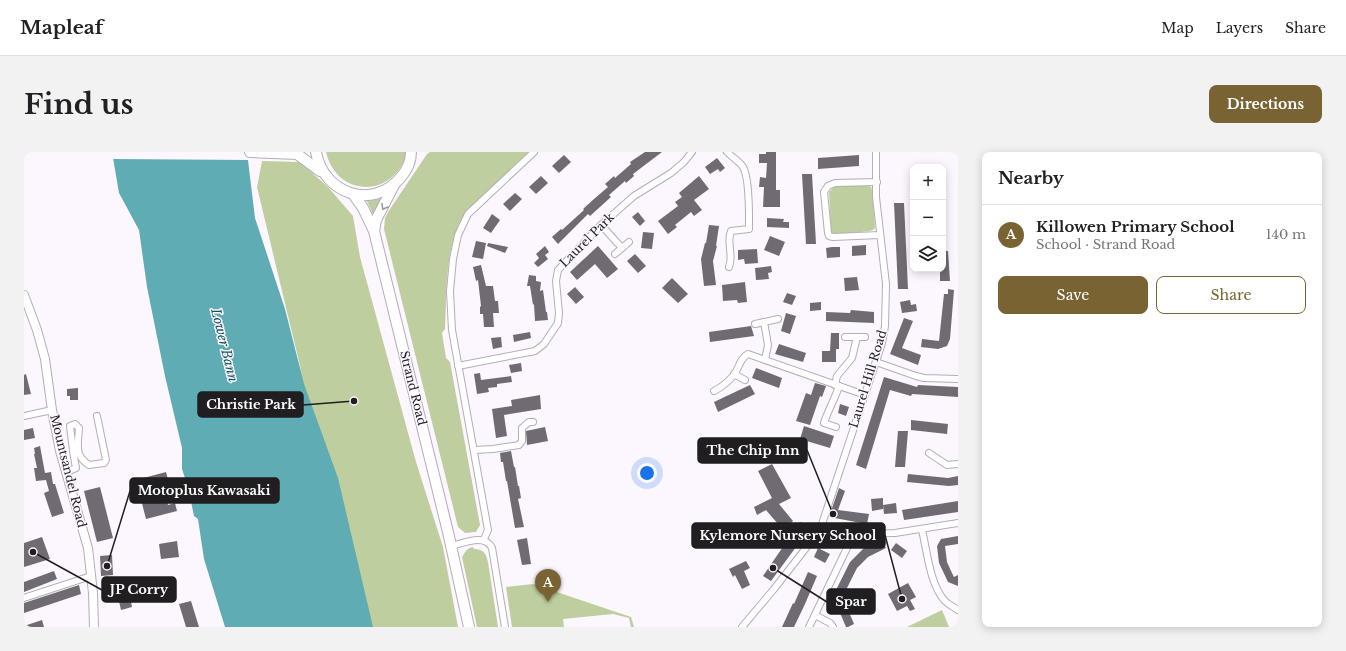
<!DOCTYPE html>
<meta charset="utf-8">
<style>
:root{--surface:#fff;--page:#f2f2f2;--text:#202124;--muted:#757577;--line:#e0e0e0;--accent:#796333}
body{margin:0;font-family:"Libre Baskerville",serif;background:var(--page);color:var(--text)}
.controls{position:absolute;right:12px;top:12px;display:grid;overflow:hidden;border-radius:8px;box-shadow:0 2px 10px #0003}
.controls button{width:36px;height:36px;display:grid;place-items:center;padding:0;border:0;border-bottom:1px solid var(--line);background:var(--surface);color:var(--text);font:20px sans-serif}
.you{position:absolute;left:623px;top:321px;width:14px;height:14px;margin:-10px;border:3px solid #fff;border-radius:50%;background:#1a73e8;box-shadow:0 0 0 6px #1a73e833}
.badge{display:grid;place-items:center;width:26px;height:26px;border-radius:50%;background:var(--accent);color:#fff;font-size:13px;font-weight:700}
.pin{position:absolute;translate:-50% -33px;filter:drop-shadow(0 1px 2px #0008)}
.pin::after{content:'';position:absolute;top:21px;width:14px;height:12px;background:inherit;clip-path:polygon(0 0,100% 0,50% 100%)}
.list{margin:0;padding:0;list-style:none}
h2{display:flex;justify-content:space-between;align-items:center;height:52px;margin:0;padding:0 16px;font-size:17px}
h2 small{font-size:13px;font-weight:400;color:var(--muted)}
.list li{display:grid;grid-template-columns:26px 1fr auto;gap:12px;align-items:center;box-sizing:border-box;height:60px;padding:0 16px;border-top:1px solid var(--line)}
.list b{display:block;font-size:15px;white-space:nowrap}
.list p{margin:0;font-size:13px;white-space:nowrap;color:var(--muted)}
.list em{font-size:13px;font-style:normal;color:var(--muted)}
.actions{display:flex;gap:8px;padding:12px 16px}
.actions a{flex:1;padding:9px 0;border:1px solid var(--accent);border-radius:8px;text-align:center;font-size:14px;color:var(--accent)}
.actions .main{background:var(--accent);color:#fff}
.icon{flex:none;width:22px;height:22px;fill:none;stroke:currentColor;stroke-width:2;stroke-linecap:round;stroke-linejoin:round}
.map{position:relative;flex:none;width:934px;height:475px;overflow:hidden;border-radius:8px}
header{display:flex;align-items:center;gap:24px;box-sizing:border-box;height:56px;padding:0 20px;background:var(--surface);border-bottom:1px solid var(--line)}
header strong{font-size:19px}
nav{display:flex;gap:22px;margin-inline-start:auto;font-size:14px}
.intro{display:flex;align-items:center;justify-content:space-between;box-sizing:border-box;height:96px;padding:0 24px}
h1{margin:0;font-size:28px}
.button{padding:10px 18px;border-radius:8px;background:var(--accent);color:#fff;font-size:14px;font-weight:700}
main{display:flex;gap:24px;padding:0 24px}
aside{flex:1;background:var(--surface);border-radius:8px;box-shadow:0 2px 10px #0003}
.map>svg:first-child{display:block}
</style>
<header>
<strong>Mapleaf</strong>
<nav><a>Map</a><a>Layers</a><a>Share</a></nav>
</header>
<div class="intro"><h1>Find us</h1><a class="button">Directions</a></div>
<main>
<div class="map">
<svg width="934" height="475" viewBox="0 0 934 475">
<rect width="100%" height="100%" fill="#fcf6ff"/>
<!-- green -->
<g fill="#bfce9f">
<path d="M302,0H383C371,46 313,47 302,0Z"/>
<path d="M406,0H505L441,61C420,95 423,139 421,177L418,181L422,206L426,210L456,373L452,380L441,381L434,375L360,77L361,66L364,60L403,2Z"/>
<polygon points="238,9 276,10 304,35 329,64 336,105 392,310 419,395 434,475 330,475 246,211 232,76 278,222 233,35"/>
<polygon points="842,32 847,35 849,40 851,76 849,78 845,79 811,83 807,80 805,40 811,34"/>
<polygon points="358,43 360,45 350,65 342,47"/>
<path d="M449,395L450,397C460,397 462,402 464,410L474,475H453L438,405C441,400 443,396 449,395Z"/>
<polygon points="509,432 607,465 610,475 607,475 605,466 589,462 539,467 540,475 488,475 482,435"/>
<polygon points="918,458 925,475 883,475"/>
</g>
<!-- water -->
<polygon fill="#5facb4" points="88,0 223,0 231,66 261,157 280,232 314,326 349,475 201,475 180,407 174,367 170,364 164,335 158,317 158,296 141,224 123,135 115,78 95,41"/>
<!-- pier -->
<polygon fill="#fcf6ff" points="86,0 225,0 226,8 87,7"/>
<!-- building -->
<g fill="#706a73">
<polygon points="621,0 638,0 609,22 610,24 602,31 601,29 585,43 587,45 566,64 564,62 534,92 528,85 537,77 538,78 560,58 559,57 570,47 584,35 581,32 590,24 591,26 607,12 606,10"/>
<polygon points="742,0 752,0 752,38 756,38 756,55 739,55 740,35 735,35 736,25 742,26 743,11 735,11 735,2 742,2"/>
<polygon points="540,3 547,10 535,21 528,14"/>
<polygon points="835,3 835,14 794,17 794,6"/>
<polygon points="693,6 701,16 696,20 694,17 686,22 681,15"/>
<polygon points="778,22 788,22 792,92 782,92"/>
<polygon points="517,24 524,31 512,42 505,35"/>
<polygon points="675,24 685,37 670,48 678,58 670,64 667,60 651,73 653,75 644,82 634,69 654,54 651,50 658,45 655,41"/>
<polygon points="491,41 498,47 486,59 479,52"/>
<polygon points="870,51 880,51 884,137 874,137"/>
<polygon points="614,60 621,69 616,74 608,65"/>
<polygon points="468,62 476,68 467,81 459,76"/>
<polygon points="743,66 760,67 759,70 765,70 765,76 743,75"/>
<polygon points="685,73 695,74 692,94 693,94 689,109 692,133 680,134 677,107 681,91 682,91"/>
<polygon points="619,80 630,81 628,97 617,96"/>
<polygon points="746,84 761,90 755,104 740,98"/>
<polygon points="452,89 462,91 459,107 448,105"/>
<polygon points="464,91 484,95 481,101 463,94"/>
<polygon points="842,93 842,103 828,104 828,94"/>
<polygon points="521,94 525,100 521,103 524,107 514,115 510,111 515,106 512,102"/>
<polygon points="574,94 594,117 583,126 571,112 553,128 546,120"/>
<polygon points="808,95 816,95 816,105 803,106 802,96"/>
<polygon points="733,97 734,111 721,112 720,107 714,108 714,98"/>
<polygon points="919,99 924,99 926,129 916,129 916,117 919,117"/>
<polygon points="611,102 622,114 614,121 603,109"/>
<polygon points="457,113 462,134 469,134 471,149 474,149 475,161 469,161 470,175 460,175 459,162 456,162 456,155 457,154 454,128 452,129 449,115"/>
<polygon points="747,114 748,120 744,121 745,127 732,128 731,116"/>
<polygon points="505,123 512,124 512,129 517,130 516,139 519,138 522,160 523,160 524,168 511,169 510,152 509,153 506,134 503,134"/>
<polygon points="833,125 835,138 821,139 820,126"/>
<polygon points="648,126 664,142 654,151 638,136"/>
<polygon points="721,130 723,150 714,151 713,148 699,149 698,133"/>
<polygon points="551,135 560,145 552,152 543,142"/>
<polygon points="924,137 930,138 926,187 923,194 914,197 897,195 898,187 915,189 920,142 924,142"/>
<polygon points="763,141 772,144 768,153 759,150"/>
<polygon points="886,148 887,153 892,152 893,159 878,161 876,150"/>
<polygon points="797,150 797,158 786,159 786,151"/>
<polygon points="827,158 850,160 850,171 802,169 802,160 826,161"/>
<polygon points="762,161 772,164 766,182 757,179"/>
<polygon points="880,166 889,169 878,196 897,203 894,213 866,202"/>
<polygon points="727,174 730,184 686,190 685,180"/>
<polygon points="506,180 507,186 490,190 489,183"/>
<polygon points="807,181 815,181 815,197 812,197 812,210 798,210 798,199 806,199"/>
<polygon points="477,185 478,195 469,197 467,186"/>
<polygon points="755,192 782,201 779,210 751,202"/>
<polygon points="497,211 498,219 487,221 485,213"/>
<polygon points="732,216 758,226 755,236 728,226"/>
<polygon points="456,221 457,228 487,224 488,230 473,232 473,235 464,236 465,240 453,242 450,222"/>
<polygon points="2,222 7,242 0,243 0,223"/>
<polygon points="860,225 893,235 894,233 934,235 934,245 888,242 887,244 866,238 842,317 832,313"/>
<polygon points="791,231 802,234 798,245 796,244 786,273 772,269 782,241 787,243"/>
<polygon points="726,233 731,242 694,260 690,250"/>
<polygon points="54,236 54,248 46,248 46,244 43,244 43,237"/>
<polygon points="516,243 517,257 480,263 483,284 472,286 468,257 488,254 487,248"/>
<polygon points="816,252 825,255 822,264 814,261"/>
<polygon points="887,268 924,272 923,282 887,278"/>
<polygon points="780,274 810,284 806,296 776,287"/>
<polygon points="521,275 524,289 503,293 502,279"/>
<polygon points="9,276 11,286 0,288 0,278"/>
<polygon points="874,279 884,279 881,315 871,315"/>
<polygon points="16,294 21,321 27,320 29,332 31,332 40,361 28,365 20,341 25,339 22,328 12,329 10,316 13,316 10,302 11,302 10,296"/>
<polygon points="487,299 490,315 491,315 494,334 495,334 497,346 494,347 500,375 491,376 483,329 482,329 479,310 477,310 476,301"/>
<polygon points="748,312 767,346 755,352 769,369 754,383 748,377 754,372 742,358 733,363 730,355 748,346 734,319"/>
<polygon points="142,320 145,331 139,333 144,353 151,351 153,359 122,367 112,328"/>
<polygon points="884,322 924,326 934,324 934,333 925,334 883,330"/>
<polygon points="76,335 89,386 73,390 60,339"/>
<polygon points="815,336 821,339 814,358 845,362 843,372 805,365"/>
<polygon points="859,346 859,357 848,359 847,347"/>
<polygon points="934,349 934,360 880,368 878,358"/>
<polygon points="872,351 873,361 860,362 859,353"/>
<polygon points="776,370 784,374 772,395 747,429 739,424"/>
<polygon points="934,384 934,392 921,394 923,410 927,419 930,425 934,423 934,434 924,430 915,411 913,394 917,387"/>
<polygon points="18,385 26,407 0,415 0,391"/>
<polygon points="503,386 507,412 498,413 493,388"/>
<polygon points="858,388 862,396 844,405 833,416 819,444 811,440 826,410 839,397"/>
<polygon points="153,389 155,405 137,407 135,392"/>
<polygon points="872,391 883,399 878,406 867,398"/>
<polygon points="794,396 806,402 801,411 790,405"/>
<polygon points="88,403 89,423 77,424 76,404"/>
<polygon points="722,409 726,416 720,419 726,433 718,437 711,423 709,425 705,417"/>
<polygon points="30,419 33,427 0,440 0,430"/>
<polygon points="784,420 793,424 781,452 770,475 758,475 769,451 770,452"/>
<polygon points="884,431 892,445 886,448 891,457 886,459 883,454 873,459 864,442"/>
<polygon points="55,433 57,442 0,461 0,451"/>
<polygon points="104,433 108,455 97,458 92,436"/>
<polygon points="167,449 175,475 162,475 155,452"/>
<polygon points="822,453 830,472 824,475 822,475 814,456"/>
<polygon points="18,468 20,475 0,475 0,474"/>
</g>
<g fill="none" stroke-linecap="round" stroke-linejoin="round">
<defs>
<g id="minor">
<path d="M703,0C708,5 715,9 719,15C726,27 725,63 725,77L707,79C702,91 710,103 705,115"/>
<polyline points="853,30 811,31 804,34 800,40 804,81 805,84 809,85 856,83"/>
<polyline points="577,73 598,96"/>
<polyline points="591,102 605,90"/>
<polyline points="740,170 744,193 741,208"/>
<polyline points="731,172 754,167"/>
<polyline points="821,185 841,185"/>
<polyline points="852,210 892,224 900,226 934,227"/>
<polyline points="434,214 511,199 520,192 534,171 535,161 532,129 534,118 577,73 610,44 647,21 660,10 668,0"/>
<polyline points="710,222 721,228"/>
<polyline points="811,233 813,224 828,206 833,185"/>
<path d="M690,239C698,235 704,230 710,223C715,216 716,206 724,202L841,243"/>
<polyline points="0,264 28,258"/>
<path d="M812,275L800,271C804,258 811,247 815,234"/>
<polyline points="450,298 469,297 495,293 498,289 498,276 505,270 509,270"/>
<polyline points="905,301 923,313 934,312"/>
<path d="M43,320L52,316L49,299L46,274L51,272L55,276C54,293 50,303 65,313L80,311L82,308L73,264"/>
<polyline points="796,378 804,381 817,382 871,381 934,371"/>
<path d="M898,378C903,399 906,433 921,449C925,453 930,455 934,458"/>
<polyline points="460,387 464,378 428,178 426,139 429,107 434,83 444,62 510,0"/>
<path d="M427,394C440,391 461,381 468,396L481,475"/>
<polyline points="0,446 67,424"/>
<polyline points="791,463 806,471 809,475"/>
<polyline points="718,475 750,437 796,378 858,191 861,174 862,132 852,45 852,0"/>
<polyline points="785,475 824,394 824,382"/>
</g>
<polyline id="tertiary" points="0,143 13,178 21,207 28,258 36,299 64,396 69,441 70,475"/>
<g id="primary">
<polyline points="329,42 339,56 350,79 424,380 445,475"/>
<polyline points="350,79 352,68 371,31"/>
</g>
<g id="trunk">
<polyline points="226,0 273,2 296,19"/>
<path d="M292,0C299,42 349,59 377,25C383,18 387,9 387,0"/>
</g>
</defs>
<!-- minor casing -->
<use href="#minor" stroke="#b4adb8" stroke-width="8"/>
<!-- tertiary casing -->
<use href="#tertiary" stroke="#b4adb8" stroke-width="10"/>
<!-- primary casing -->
<use href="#primary" stroke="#b4adb8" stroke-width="12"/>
<!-- trunk casing -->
<use href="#trunk" stroke="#b4adb8" stroke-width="12"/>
<!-- minor -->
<use href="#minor" stroke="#fff" stroke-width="6"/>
<!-- tertiary -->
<use href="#tertiary" stroke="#fff" stroke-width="8"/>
<!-- primary -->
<use href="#primary" stroke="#fff" stroke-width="10"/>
<!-- trunk -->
<use href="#trunk" stroke="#fff" stroke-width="10"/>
</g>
<!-- one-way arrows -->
<defs><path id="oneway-chevron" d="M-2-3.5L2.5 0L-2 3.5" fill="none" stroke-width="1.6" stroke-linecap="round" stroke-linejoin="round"/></defs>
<use stroke="#9b9a9b" href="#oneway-chevron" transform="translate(360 55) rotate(120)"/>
<g text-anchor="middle" stroke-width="3" stroke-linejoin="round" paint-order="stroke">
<!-- street labels -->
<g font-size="12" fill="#201e21" stroke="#fcf6ff">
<text transform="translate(563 88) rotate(-45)" y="4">Laurel Park</text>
<text transform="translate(844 227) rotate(-73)" y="4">Laurel Hill Road</text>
<text transform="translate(389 236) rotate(76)" y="4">Strand Road</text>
<text transform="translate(44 319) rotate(76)" y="4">Mountsandel Road</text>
</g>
<!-- water labels -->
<g font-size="13" font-style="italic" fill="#10555b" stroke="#fcf6ff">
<text transform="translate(201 193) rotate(76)" y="5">Lower Bann</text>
</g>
</g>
<!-- callouts -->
<path fill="none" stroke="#201e21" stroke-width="1.5" d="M330 249L279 253M809 362L783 298M83 414L106 339M878 447L861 383M9 400L78 438M749 416L803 450"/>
<g fill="#201e21" stroke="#fcf6ff" stroke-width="1.5">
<circle cx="330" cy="249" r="4"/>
<circle cx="809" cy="362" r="4"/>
<circle cx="83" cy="414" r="4"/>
<circle cx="878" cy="447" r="4"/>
<circle cx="9" cy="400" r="4"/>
<circle cx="749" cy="416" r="4"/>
</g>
<g fill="#201e21" stroke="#201e21" stroke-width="1.5">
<rect x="174" y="240" width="105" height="25" rx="4"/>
<rect x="674" y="286" width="109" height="25" rx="4"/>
<rect x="106" y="326" width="149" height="25" rx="4"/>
<rect x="668" y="371" width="193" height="25" rx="4"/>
<rect x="78" y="425" width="74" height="25" rx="4"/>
<rect x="803" y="437" width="48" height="25" rx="4"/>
</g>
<g font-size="13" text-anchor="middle" font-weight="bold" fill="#fff">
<text x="227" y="257">Christie Park</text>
<text x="729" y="303">The Chip Inn</text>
<text x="180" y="343">Motoplus Kawasaki</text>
<text x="764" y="388">Kylemore Nursery School</text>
<text x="115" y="442">JP Corry</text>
<text x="827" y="454">Spar</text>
</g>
</svg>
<div class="controls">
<button>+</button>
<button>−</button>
<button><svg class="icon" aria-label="layers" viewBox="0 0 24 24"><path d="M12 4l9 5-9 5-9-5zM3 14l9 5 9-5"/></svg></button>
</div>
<div class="you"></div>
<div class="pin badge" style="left:524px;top:450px">A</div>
</div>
<aside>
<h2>Nearby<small></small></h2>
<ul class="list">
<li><span class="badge">A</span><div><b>Killowen Primary School</b><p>School · Strand Road</p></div><em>140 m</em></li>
</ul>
<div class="actions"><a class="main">Save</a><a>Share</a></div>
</aside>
</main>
